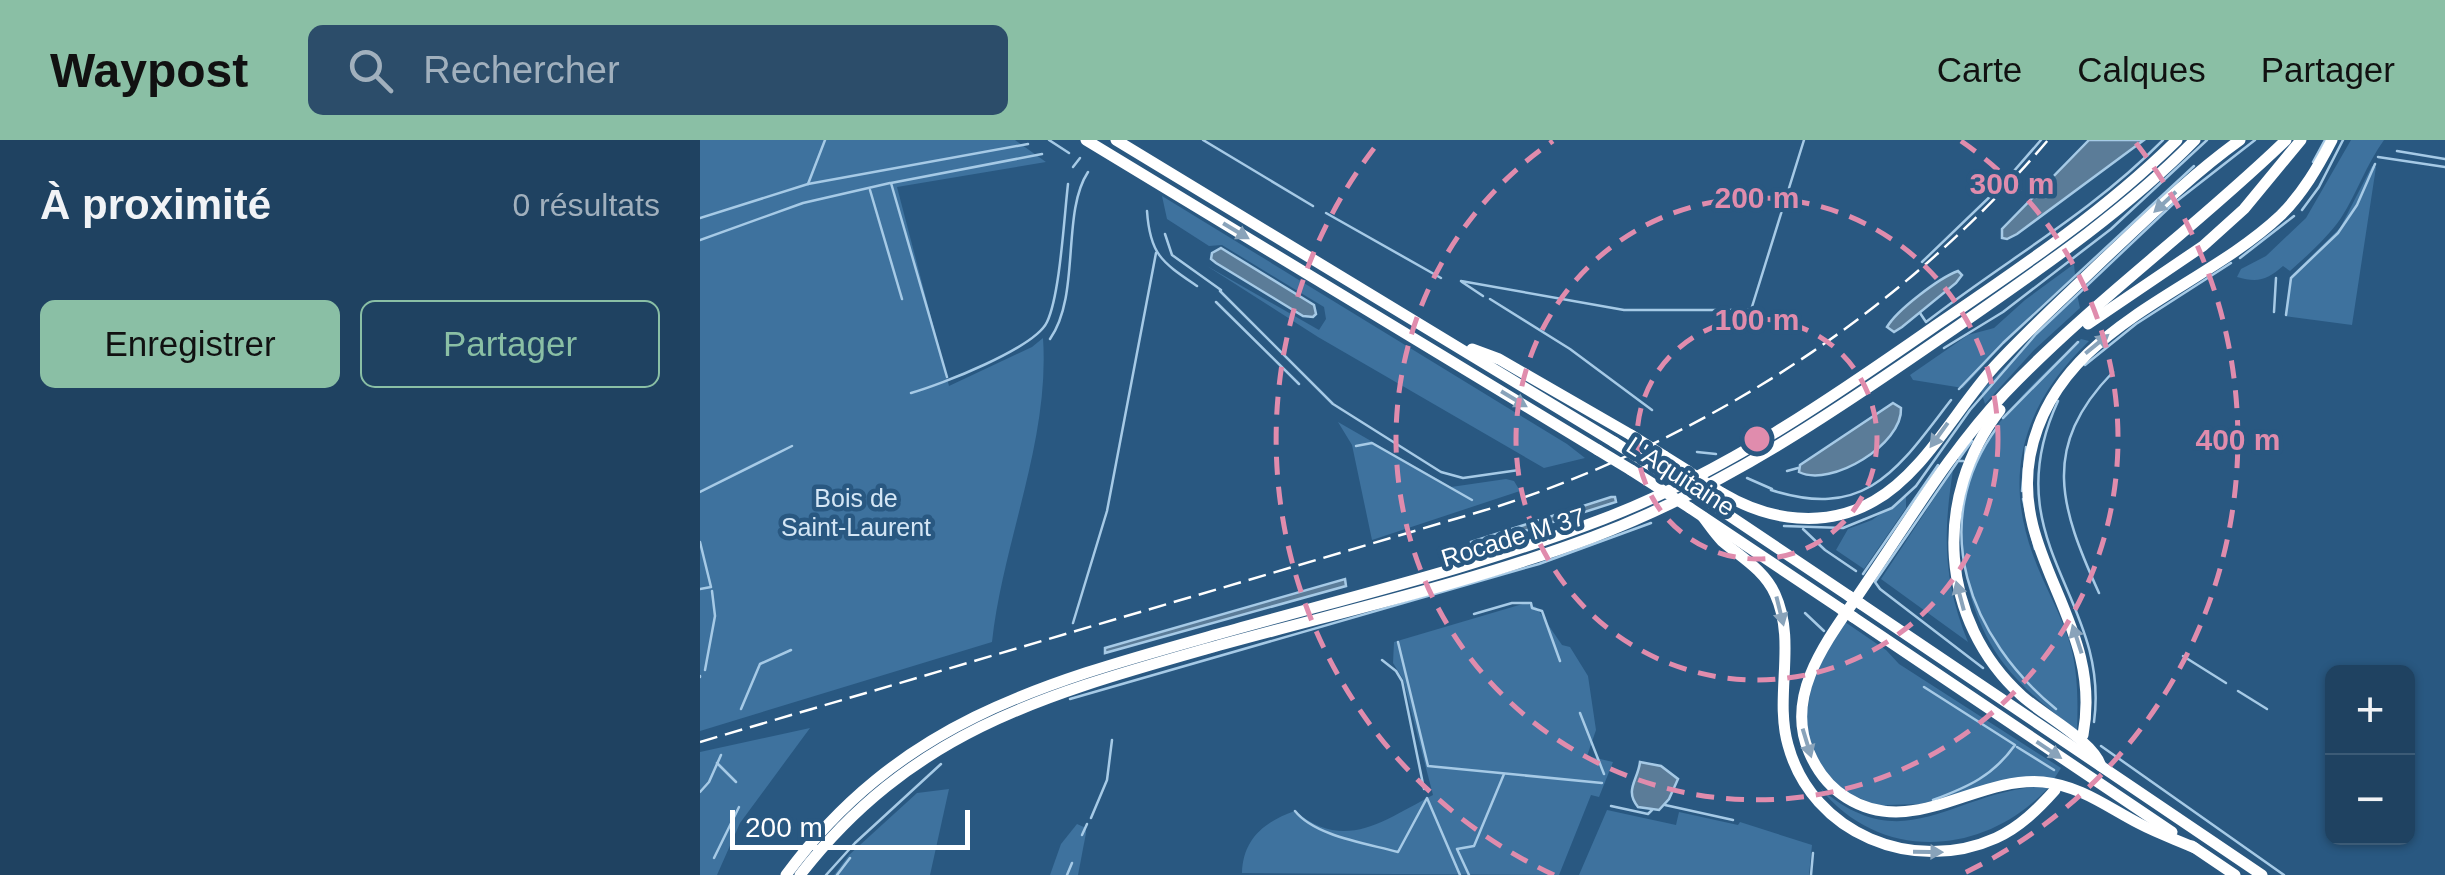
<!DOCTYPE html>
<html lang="fr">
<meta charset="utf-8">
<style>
:root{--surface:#1f4261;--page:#2c4d6a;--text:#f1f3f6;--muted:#a1b0bd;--line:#3c5b76;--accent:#8abfa5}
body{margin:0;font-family:Arial,sans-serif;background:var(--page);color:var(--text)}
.controls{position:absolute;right:30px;bottom:30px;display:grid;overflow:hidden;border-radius:15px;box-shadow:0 2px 8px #0004}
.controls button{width:90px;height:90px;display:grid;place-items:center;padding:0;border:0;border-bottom:2px solid var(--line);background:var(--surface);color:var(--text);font:50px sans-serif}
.scale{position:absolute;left:30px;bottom:25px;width:240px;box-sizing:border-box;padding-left:10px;border:5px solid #fff;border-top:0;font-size:28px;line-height:35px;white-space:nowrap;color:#fff;-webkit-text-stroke:8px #295881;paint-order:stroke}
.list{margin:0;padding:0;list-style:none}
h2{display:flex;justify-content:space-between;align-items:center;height:130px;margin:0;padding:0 40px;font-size:42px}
h2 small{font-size:32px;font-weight:400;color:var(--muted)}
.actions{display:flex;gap:20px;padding:30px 40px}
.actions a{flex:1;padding:22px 0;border:2px solid var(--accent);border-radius:15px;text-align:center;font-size:35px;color:var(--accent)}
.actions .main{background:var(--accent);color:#111}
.icon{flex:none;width:55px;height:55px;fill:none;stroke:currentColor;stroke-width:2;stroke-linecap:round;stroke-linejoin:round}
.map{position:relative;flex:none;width:1745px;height:735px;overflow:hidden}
header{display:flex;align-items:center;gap:60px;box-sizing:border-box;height:140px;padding:0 50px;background:var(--accent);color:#111}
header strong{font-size:48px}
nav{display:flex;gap:55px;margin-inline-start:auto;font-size:35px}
.search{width:700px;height:90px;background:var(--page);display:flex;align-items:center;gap:25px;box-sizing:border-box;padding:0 35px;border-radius:15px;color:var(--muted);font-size:38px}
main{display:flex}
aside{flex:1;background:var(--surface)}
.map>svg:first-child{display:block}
</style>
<header>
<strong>Waypost</strong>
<div class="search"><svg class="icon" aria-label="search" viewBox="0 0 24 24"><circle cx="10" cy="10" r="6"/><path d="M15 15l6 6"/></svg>Rechercher</div>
<nav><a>Carte</a><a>Calques</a><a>Partager</a></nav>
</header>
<main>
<aside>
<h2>À proximité<small>0 résultats</small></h2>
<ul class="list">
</ul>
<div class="actions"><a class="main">Enregistrer</a><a>Partager</a></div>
</aside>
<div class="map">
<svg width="1745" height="735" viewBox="0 0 1745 735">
<rect width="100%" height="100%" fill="#295881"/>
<!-- green -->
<g fill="#3e729e">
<path d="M0,0H315L346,22L197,47L249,246L332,207L343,198C350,301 303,401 292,502L0,591Z"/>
<path d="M1651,0H1684C1666,25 1657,53 1641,78C1627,98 1608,115 1590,131L1583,126C1567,140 1558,143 1537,137L1541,129L1566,116L1606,78Z"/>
<polygon points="1672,26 1676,27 1652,185 1585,176 1591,136 1640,88"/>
<polygon points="462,56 867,304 885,318 844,328 618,197 507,126 619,190 626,179 624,167 522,105 509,106 467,79"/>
<polygon points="1374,124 1375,135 1330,176 1263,248 1213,240 1210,235 1268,195 1294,188 1325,160"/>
<polygon points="1377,154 1380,168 1334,210 1285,264 1281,251"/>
<path d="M1381,199L1389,201C1326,261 1302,331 1333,415C1344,446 1362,475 1371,507C1378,535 1378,562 1377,591C1351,571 1324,550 1304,524C1256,460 1246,361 1292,293C1317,257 1349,228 1381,199Z"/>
<polygon points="638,282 751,347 806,339 814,341 820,351 672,400 652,305"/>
<path d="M1253,330C1243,394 1243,441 1268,502L1181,439Z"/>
<polygon points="1206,356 1206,368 1164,429 1136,410 1148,389 1172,380"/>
<path d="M826,463L836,467L862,505L870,507L888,536L896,590L887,616L913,622L899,657L891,655L859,735L542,733C543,700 563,682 595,671C645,713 684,680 733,655L703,539L693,523L694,502Z"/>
<polygon points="1145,482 1186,510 1199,524 1361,628 1354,639 1285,647 1220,664 1187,665 1185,669 1141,650 1117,622 1105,584 1114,532"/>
<polygon points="110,588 40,683 17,735 0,735 0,612"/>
<path d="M1335,647L1348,648C1285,716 1181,724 1120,648C1202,719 1250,655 1335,647Z"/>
<polygon points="249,649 230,735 134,735 149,715 217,653"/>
<polygon points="907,670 976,685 979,672 1038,685 1040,682 1112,705 1109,735 879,735"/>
<polygon points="377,684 386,688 386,693 378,735 350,735 361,704"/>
</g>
<!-- water -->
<g fill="#5b7c98" stroke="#a6cae6" stroke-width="2.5">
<polygon points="1389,0 1444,0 1317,94 1307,99 1302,98 1302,89"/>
<polygon points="521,108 614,165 616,174 613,177 603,176 516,123 511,119 512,113"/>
<path d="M1258,131L1262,135L1256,143L1202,187L1194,192L1187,187C1197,170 1239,138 1258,131Z"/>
<path d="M1193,263L1201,268C1203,304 1131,348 1099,332L1100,325Z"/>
<polygon points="911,357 915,357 916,362 771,408 771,402"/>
<polygon points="645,439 646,446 405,513 405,508"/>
<path d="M940,622L961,626L978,639L969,659L959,670L938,667C924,650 938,640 940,622Z"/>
</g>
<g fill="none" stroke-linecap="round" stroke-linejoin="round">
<!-- stream -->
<g stroke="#a6cae6" stroke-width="2.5">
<polyline points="349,0 369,13"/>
<polyline points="503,0 613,66"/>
<polyline points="1697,11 1745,19"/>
<polyline points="1678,17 1745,27"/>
<polyline points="1613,22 1625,0"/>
<polyline points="373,27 380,18"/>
<polyline points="108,44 125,0"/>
<polyline points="170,50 202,159"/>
<polyline points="1602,70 1619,47 1643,0"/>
<path d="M447,71C450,115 462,122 497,146"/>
<polyline points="626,73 741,138"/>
<polyline points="0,78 108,44 328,4"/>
<polyline points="465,94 472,115 521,150"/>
<polyline points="0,100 103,63 190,43"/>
<polyline points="1540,118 1594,76"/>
<polyline points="1222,122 1300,47 1341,0"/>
<polyline points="761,141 924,170 1051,170 1104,0"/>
<polyline points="762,142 783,156"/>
<polyline points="520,151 633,264 741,332 763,338 819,330"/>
<polyline points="790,159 870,209 952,270"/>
<polyline points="516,162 599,244"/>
<polyline points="1574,172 1576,138"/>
<path d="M1220,173L1226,182C1307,119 1389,75 1463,0"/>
<polyline points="1586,175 1591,138 1638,93 1657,65 1675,24"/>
<path d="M350,199C381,155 361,73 388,32"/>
<polyline points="1244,208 1303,172 1411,89 1507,0"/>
<polyline points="1385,225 1436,184 1531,123"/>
<polyline points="247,237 191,43 342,14"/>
<polyline points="1259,249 1303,203 1494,26"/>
<path d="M211,253C240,245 335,208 347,182C360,155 364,78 368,44"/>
<path d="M1358,261C1293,402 1411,458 1394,582"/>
<polyline points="1303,278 1378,202"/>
<path d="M1298,286C1225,384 1270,499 1356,569"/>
<polyline points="656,306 672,303 772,360"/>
<polyline points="997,312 1016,314"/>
<polyline points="1259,319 1272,301"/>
<polyline points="1263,321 1258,321 1175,442 1180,449 1283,528"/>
<polyline points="1087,331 1098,328"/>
<polyline points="1047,338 1072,349"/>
<path d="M1071,350C1168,381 1199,327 1251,260"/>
<polyline points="1322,351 1326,307"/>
<polyline points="0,352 92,306"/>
<polyline points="1323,359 1335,409"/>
<polyline points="1084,386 1143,388 1192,368 1216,346 1270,270 1336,194 1473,64 1555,0"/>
<polyline points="1103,389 1125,410 1156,431"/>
<polyline points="0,402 11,447 0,449"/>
<polyline points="1163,434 1238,325"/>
<path d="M1399,453C1360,367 1340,307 1413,232"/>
<polyline points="1105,473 1124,491"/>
<polyline points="774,474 812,463 831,463 832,468 842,471 860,521"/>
<polyline points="373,483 407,371 456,113"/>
<polyline points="698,502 728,626 902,643"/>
<polyline points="1483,516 1526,543"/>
<polyline points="682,520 696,531 702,541 724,649"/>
<polyline points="5,530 15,476 12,451"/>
<polyline points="0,537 0,536"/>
<path d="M1224,547L1315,605C1293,636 1268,647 1233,660"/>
<polyline points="1538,551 1567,569"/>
<polyline points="370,559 839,424 951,383"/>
<polyline points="41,569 60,524 91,510"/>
<polyline points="880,573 904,634"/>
<polyline points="1401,606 1584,735"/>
<polyline points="1317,607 1354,630"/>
<polyline points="17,623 36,642"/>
<polyline points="0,652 9,642 21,615"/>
<polyline points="965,665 1033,680"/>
<polyline points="911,666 948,674 952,670"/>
<path d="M595,671C615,696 665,703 698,712L727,658L760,735"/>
<polyline points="391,678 407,640 412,600"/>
<polyline points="382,695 387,684"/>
<polyline points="14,718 39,667"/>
<polyline points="126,735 155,703 241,624"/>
<polyline points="137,735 150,718"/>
<polyline points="367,735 372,723"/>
<polyline points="769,735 757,709 774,706 804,634"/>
<polyline points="1111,735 1113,713"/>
</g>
<!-- highway -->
<g stroke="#fff" stroke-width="11">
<polyline points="386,0 898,310"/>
<polyline points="416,0 914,302"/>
<polyline points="1388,184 1503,106 1544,69 1601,0"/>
<polyline points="772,209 799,219 931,295"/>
<path d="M1300,270C1232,357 1239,481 1322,556C1343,575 1393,601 1401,626"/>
<polyline points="964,316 988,331"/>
<polyline points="947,323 973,339"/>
<polyline points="931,330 956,346"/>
<path d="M1022,353C1069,381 1125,389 1174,361C1224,333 1256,269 1295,226C1329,189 1367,155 1403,120C1448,78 1491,35 1540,0"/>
<polyline points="1006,360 1149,456"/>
<polyline points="990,368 1141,469"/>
<path d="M1003,377C1009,385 1015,394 1022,401C1042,418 1064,430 1075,454C1097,502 1074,556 1088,605C1112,694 1214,735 1296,698C1320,687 1338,669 1355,650"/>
<polyline points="1161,464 1562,735"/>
<polyline points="1153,477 1472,692"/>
<path d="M1383,595C1404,484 1311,418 1330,316C1355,187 1496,155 1581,75C1603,53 1618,27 1632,0"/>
<polyline points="1492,706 1535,735"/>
<path d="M1495,708C1477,700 1457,693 1440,684C1407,667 1381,646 1343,642C1275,636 1213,699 1147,658C1129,647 1117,631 1109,612C1082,550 1135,491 1167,442C1211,378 1251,310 1305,253C1392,162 1495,88 1586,0"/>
<path d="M86,735C199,581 343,543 518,494C646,458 778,427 903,379C1025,332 1129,260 1235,186C1320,128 1404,72 1477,0"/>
<path d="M100,735C211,592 341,556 506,509C635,473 768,444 893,397C1023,348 1134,272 1248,193C1334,133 1421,75 1495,0"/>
</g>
<!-- rail -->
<path stroke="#fff" stroke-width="2.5" stroke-dasharray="18 8" stroke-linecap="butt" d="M0,602L799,366C1013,295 1202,172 1348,0"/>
<!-- highway-bridge -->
<g stroke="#fff" stroke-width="11">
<polyline points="931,295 964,316"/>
<polyline points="914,302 947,323"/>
<polyline points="898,310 931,330"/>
<polyline points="988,331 1022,353"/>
<polyline points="973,339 1006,360"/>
<polyline points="956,346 990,368"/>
<polyline points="1149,456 1161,464"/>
<polyline points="1141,469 1153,477"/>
</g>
</g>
<!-- one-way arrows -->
<defs><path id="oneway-solid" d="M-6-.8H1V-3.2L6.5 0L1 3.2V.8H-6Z" transform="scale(2.5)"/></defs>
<g fill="#89a3ba">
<use href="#oneway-solid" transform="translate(1465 62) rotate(137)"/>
<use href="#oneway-solid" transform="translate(536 91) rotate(31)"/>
<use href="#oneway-solid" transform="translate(1397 204) rotate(-39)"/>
<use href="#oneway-solid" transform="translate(814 259) rotate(31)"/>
<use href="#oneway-solid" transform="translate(1239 295) rotate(126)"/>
<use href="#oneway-solid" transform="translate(1260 456) rotate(-105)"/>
<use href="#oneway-solid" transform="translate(1080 471) rotate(76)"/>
<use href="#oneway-solid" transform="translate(1377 499) rotate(-108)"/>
<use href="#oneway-solid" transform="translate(1107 603) rotate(73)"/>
<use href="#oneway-solid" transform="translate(1349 610) rotate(34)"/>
<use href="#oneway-solid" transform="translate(1228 712) rotate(1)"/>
</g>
<!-- distance rings -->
<g fill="none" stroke="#e08cad" stroke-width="5" stroke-dasharray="18 12">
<circle cx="1057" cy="299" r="120"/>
<circle cx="1057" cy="299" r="241"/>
<path d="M1261 1A361 361 0 1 1 853 1"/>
<path d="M854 735A481 481 0 0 1 678 3M1436 3A481 481 0 0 1 1260 735"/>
</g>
<g text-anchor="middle" stroke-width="9" stroke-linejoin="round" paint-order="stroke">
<!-- street labels -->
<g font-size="25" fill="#fff" stroke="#295881">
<text transform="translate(981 336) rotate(33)" y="9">L'Aquitaine</text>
<text transform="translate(813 397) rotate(-17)" y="9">Rocade M 37</text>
</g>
<!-- park labels -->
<g font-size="25" fill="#d4e6f5" stroke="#295881">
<text x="156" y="367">Bois de<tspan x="156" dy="29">Saint-Laurent</tspan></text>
</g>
</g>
<circle cx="1057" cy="299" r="15" fill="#e08cad" stroke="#295881" stroke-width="5"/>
<g font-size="30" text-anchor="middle" font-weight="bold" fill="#e08cad" stroke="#295881" stroke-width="9" stroke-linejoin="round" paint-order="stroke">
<text x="1312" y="54">300 m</text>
<text x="1057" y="68">200 m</text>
<text x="1057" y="190">100 m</text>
<text x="1538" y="310">400 m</text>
</g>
</svg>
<div class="controls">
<button>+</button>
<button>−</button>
</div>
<div class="scale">200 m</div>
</div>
</main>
